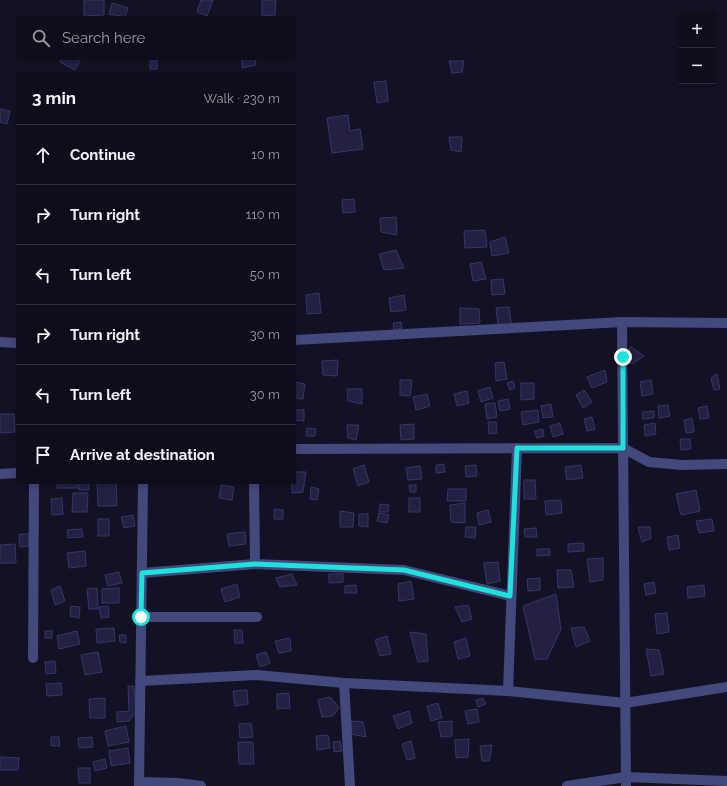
<!DOCTYPE html>
<meta charset="utf-8">
<style>
:root{--surface:#0e0e1b;--page:#1c1c28;--text:#f1f3f6;--muted:#9b9ca3;--line:#2e2e3a}
body{margin:0;font-family:Raleway,sans-serif;background:var(--page);color:var(--text)}
.controls{position:absolute;right:12px;top:12px;display:grid;overflow:hidden;border-radius:0px;box-shadow:0 2px 6px #0003}
.controls button{width:36px;height:36px;display:grid;place-items:center;padding:0;border:0;border-bottom:1px solid var(--line);background:var(--surface);color:var(--text);font:20px sans-serif}
.stop{position:absolute;width:12px;height:12px;margin:-9px;border:3px solid #1ee2dc;border-radius:50%;background:#fff}
.stop.end{background:#1ee2dc;border-color:#fff;box-shadow:0 1px 4px #0008}
.list{margin:0;padding:0;list-style:none}
h2{display:flex;justify-content:space-between;align-items:center;height:52px;margin:0;padding:0 16px;font-size:17px}
h2 small{font-size:13px;font-weight:400;color:var(--muted)}
.list li{display:grid;grid-template-columns:26px 1fr auto;gap:12px;align-items:center;box-sizing:border-box;height:60px;padding:0 16px;border-top:1px solid var(--line)}
.list b{display:block;font-size:15px;white-space:nowrap}
.list em{font-size:13px;font-style:normal;color:var(--muted)}
.icon{flex:none;width:22px;height:22px;fill:none;stroke:currentColor;stroke-width:2;stroke-linecap:round;stroke-linejoin:round}
.map{position:relative;flex:none;width:727px;height:786px;overflow:hidden}
.search{position:absolute;background:var(--surface);box-shadow:0 2px 6px #0003;left:16px;top:16px;width:280px;height:44px;display:flex;align-items:center;gap:10px;box-sizing:border-box;padding:0 14px;border-radius:0px;color:var(--muted);font-size:15px}
.panel{position:absolute;background:var(--surface);box-shadow:0 2px 6px #0003;left:16px;top:72px;width:280px;height:412px;border-radius:0px}
.map>svg:first-child{display:block}
</style>
<div class="map">
<svg width="727" height="786" viewBox="0 0 727 786">
<rect width="100%" height="100%" fill="#131224"/>
<!-- building -->
<g fill="#232042" stroke="#39356b">
<polygon points="84,0 104,0 104,15 84,16"/>
<polygon points="201,0 213,0 207,16 197,12"/>
<polygon points="262,0 276,0 275,15 262,16"/>
<polygon points="112,3 128,8 125,17 109,14"/>
<polygon points="61,59 81,59 75,70 60,62"/>
<polygon points="242,59 255,59 256,65 242,68"/>
<rect x="150" y="61" width="7" height="8"/>
<polygon points="449,61 464,61 462,72 452,73"/>
<polygon points="386,81 388,101 377,103 374,82"/>
<polygon points="0,109 10,111 7,124 0,122"/>
<polygon points="348,115 350,131 360,129 363,149 332,153 327,118"/>
<polygon points="449,137 462,137 461,152 451,150"/>
<polygon points="354,199 355,212 343,213 342,200"/>
<polygon points="396,217 397,235 381,232 380,218"/>
<polygon points="485,230 487,247 465,248 464,231"/>
<polygon points="505,237 509,253 492,256 490,242"/>
<polygon points="396,250 404,268 384,270 379,254"/>
<polygon points="481,262 486,279 473,281 470,264"/>
<polygon points="503,279 505,294 492,295 491,280"/>
<polygon points="319,293 321,313 307,314 306,295"/>
<polygon points="404,295 406,310 391,312 389,298"/>
<polygon points="509,307 512,328 498,325 496,308"/>
<polygon points="460,308 479,309 480,323 460,324"/>
<polygon points="401,322 402,328 394,330 393,323"/>
<polygon points="631,347 644,356 632,364 623,357"/>
<polygon points="338,360 337,376 323,375 322,361"/>
<polygon points="504,362 507,379 496,381 495,363"/>
<polygon points="605,370 607,382 592,388 587,377"/>
<polygon points="717,374 720,389 714,390 711,378"/>
<polygon points="400,380 412,380 410,396 400,395"/>
<polygon points="651,380 653,394 642,396 640,382"/>
<polygon points="513,381 515,388 510,390 507,383"/>
<polygon points="295,382 305,384 303,399 295,398"/>
<polygon points="521,383 534,383 534,399 521,400"/>
<polygon points="490,387 493,398 481,402 478,391"/>
<polygon points="347,389 362,389 362,404 348,401"/>
<polygon points="584,390 592,402 583,408 576,395"/>
<polygon points="467,391 469,403 457,406 454,394"/>
<polygon points="427,394 430,406 416,410 413,397"/>
<polygon points="508,399 510,409 500,411 498,401"/>
<polygon points="495,403 497,417 487,419 485,404"/>
<polygon points="551,404 553,417 543,418 541,406"/>
<polygon points="668,405 670,416 659,418 658,406"/>
<polygon points="707,406 709,418 700,419 698,408"/>
<polygon points="295,410 304,410 304,421 295,420"/>
<polygon points="538,410 539,422 523,425 521,412"/>
<polygon points="654,411 654,418 643,419 642,412"/>
<polygon points="0,414 14,414 15,432 0,433"/>
<polygon points="592,417 595,429 587,431 584,419"/>
<polygon points="692,418 694,432 686,433 684,420"/>
<polygon points="488,422 496,422 497,433 489,434"/>
<polygon points="560,423 563,434 553,437 550,426"/>
<polygon points="655,423 656,434 645,436 644,425"/>
<polygon points="414,424 414,439 401,440 400,425"/>
<polygon points="347,425 359,425 356,440 348,438"/>
<polygon points="307,428 316,429 315,436 306,436"/>
<polygon points="543,429 544,436 537,438 534,431"/>
<polygon points="680,439 690,439 691,449 681,450"/>
<polygon points="444,464 445,472 436,473 436,465"/>
<polygon points="364,465 369,482 358,486 353,469"/>
<polygon points="476,465 477,476 466,477 465,466"/>
<polygon points="581,465 583,478 567,480 565,467"/>
<polygon points="420,466 422,479 408,480 406,468"/>
<polygon points="295,472 306,472 303,492 292,493 292,483 295,483"/>
<polygon points="524,480 535,480 536,499 524,499"/>
<rect x="57" y="483" width="20" height="5"/>
<polygon points="78,483 89,483 89,490 79,490"/>
<polygon points="97,483 116,483 117,506 98,506"/>
<polygon points="221,485 234,487 232,500 219,498"/>
<polygon points="409,485 416,485 416,492 410,492"/>
<polygon points="311,487 319,489 317,500 310,499"/>
<polygon points="448,489 466,489 466,501 447,501"/>
<polygon points="696,490 700,511 681,515 676,494"/>
<polygon points="73,493 88,493 87,512 72,512"/>
<polygon points="62,498 63,514 52,515 51,499"/>
<rect x="409" y="498" width="11" height="14"/>
<polygon points="561,500 562,513 546,515 545,501"/>
<polygon points="465,503 465,523 451,522 450,505"/>
<polygon points="380,504 389,505 388,512 379,512"/>
<polygon points="274,509 283,510 283,519 274,519"/>
<polygon points="488,510 491,522 479,525 477,513"/>
<polygon points="340,511 354,513 353,527 340,527"/>
<polygon points="379,513 389,515 387,523 377,521"/>
<polygon points="359,514 368,514 368,527 359,526"/>
<polygon points="133,515 135,526 124,528 121,517"/>
<rect x="98" y="519" width="11" height="17"/>
<polygon points="712,519 714,531 699,533 696,521"/>
<polygon points="466,527 476,527 475,538 465,537"/>
<polygon points="638,527 650,527 651,538 642,542"/>
<polygon points="536,528 537,537 525,537 524,529"/>
<polygon points="82,529 83,537 68,538 67,530"/>
<polygon points="245,532 246,544 229,546 227,534"/>
<polygon points="19,534 29,534 29,546 20,547"/>
<polygon points="678,535 680,548 669,550 667,537"/>
<polygon points="584,543 584,551 568,552 568,544"/>
<polygon points="15,544 16,563 0,563 0,545"/>
<polygon points="537,549 550,549 550,555 537,556"/>
<polygon points="85,551 86,566 69,568 67,553"/>
<polygon points="603,558 603,580 590,582 587,559"/>
<polygon points="498,562 500,581 487,584 484,563"/>
<polygon points="557,570 571,570 574,587 558,588"/>
<polygon points="119,572 122,583 108,586 105,575"/>
<polygon points="292,574 297,585 280,587 276,578"/>
<polygon points="329,574 343,574 343,582 329,583"/>
<polygon points="540,578 540,590 528,591 527,579"/>
<polygon points="411,581 414,599 399,601 398,584"/>
<polygon points="654,582 656,593 646,595 644,584"/>
<polygon points="237,584 240,597 225,602 221,589"/>
<polygon points="356,585 357,593 345,593 345,586"/>
<polygon points="704,585 705,596 688,598 687,587"/>
<polygon points="60,586 65,601 55,605 51,590"/>
<polygon points="97,588 98,609 89,609 87,589"/>
<polygon points="119,588 119,603 102,603 102,589"/>
<polygon points="556,594 561,629 547,659 535,659 523,606"/>
<polygon points="468,605 472,619 462,622 455,607"/>
<polygon points="71,606 80,607 79,618 70,616"/>
<polygon points="108,606 109,617 101,618 99,607"/>
<polygon points="667,613 669,632 657,634 655,614"/>
<polygon points="584,627 590,641 576,647 571,628"/>
<polygon points="114,628 115,641 97,643 96,629"/>
<polygon points="234,630 242,630 243,643 235,643"/>
<rect x="45" y="631" width="7" height="7"/>
<polygon points="77,631 80,644 59,649 57,636"/>
<polygon points="410,632 426,634 428,661 418,662"/>
<polygon points="119,635 126,635 126,643 120,642"/>
<polygon points="387,636 391,654 380,656 375,640"/>
<polygon points="290,638 291,651 279,653 275,641"/>
<polygon points="466,638 470,656 458,659 454,642"/>
<polygon points="646,649 659,650 664,674 651,676"/>
<polygon points="98,652 102,672 85,675 81,655"/>
<polygon points="266,652 270,663 260,667 256,655"/>
<polygon points="55,661 56,673 46,674 45,662"/>
<polygon points="61,683 62,695 47,696 46,684"/>
<polygon points="128,686 134,686 136,712 129,721 117,722 117,712 129,711"/>
<polygon points="247,690 248,704 235,706 233,691"/>
<polygon points="289,693 290,708 277,709 277,694"/>
<polygon points="330,697 339,707 333,716 322,717 318,700"/>
<polygon points="105,698 105,718 90,718 89,699"/>
<polygon points="483,698 486,704 478,707 476,700"/>
<polygon points="438,703 442,718 431,721 427,706"/>
<polygon points="477,709 479,722 468,724 465,711"/>
<polygon points="409,711 412,723 398,729 393,716"/>
<polygon points="351,721 363,722 366,737 351,734"/>
<polygon points="452,721 452,736 441,737 438,722"/>
<polygon points="251,723 253,737 240,738 239,724"/>
<polygon points="126,726 129,742 108,746 105,731"/>
<polygon points="328,735 330,748 317,750 316,736"/>
<polygon points="51,737 59,737 60,746 51,746"/>
<polygon points="92,737 93,747 79,748 78,738"/>
<polygon points="469,739 468,757 456,758 455,740"/>
<polygon points="340,741 342,751 334,752 333,742"/>
<polygon points="411,741 415,758 407,760 402,744"/>
<polygon points="238,742 253,742 254,764 239,764"/>
<polygon points="492,745 489,761 482,761 480,746"/>
<polygon points="128,748 130,763 111,766 109,751"/>
<polygon points="0,757 19,758 18,770 0,770"/>
<polygon points="105,759 107,768 95,771 93,762"/>
<polygon points="78,768 90,768 90,783 79,783"/>
</g>
<g fill="none" stroke-linecap="round" stroke-linejoin="round">
<!-- minor -->
<g stroke="#43487d" stroke-width="10">
<polyline points="622,322 626,786"/>
<polyline points="295,340 622,322 727,323"/>
<polyline points="0,342 17,343"/>
<polyline points="295,449 623,448 649,462 682,465 727,464"/>
<polyline points="0,474 17,473"/>
<polyline points="254,483 255,564"/>
<polyline points="142,573 255,564 404,570 510,596"/>
<polyline points="141,617 257,617"/>
<polyline points="33,658 34,483"/>
<polyline points="140,681 257,675 344,683 508,691 625,703 727,687"/>
<polyline points="344,683 350,786"/>
<polyline points="508,691 517,448"/>
<polyline points="139,782 178,783 201,786"/>
<polyline points="139,786 143,483"/>
<polyline points="567,786 626,777 727,781"/>
</g>
</g>
<g fill="none" stroke-linecap="round" stroke-linejoin="round">
<!-- route -->
<polyline stroke="#1ee2dc" stroke-width="5" points="141,617 142,573 255,564 404,570 510,596 517,448 623,448 623,357"/>
</g>
</svg>
<div class="controls">
<button>+</button>
<button>−</button>
</div>
<div class="stop" style="left:141px;top:617px"></div>
<div class="stop end" style="left:623px;top:357px"></div>
<div class="search"><svg class="icon" aria-label="search" viewBox="0 0 24 24"><circle cx="10" cy="10" r="6"/><path d="M15 15l6 6"/></svg>Search here</div>
<section class="panel">
<h2>3 min<small>Walk · 230 m</small></h2>
<ul class="list">
<li><svg class="icon" aria-label="ahead" viewBox="0 0 24 24"><path d="M12 20V5M6 11l6-6 6 6"/></svg><div><b>Continue</b></div><em>10 m</em></li>
<li><svg class="icon" aria-label="right" viewBox="0 0 24 24"><path d="M7 20v-9h11M14 6l5 5-5 5"/></svg><div><b>Turn right</b></div><em>110 m</em></li>
<li><svg class="icon" aria-label="left" viewBox="0 0 24 24"><path d="M17 20v-9H6M10 6l-5 5 5 5"/></svg><div><b>Turn left</b></div><em>50 m</em></li>
<li><svg class="icon" aria-label="right" viewBox="0 0 24 24"><path d="M7 20v-9h11M14 6l5 5-5 5"/></svg><div><b>Turn right</b></div><em>30 m</em></li>
<li><svg class="icon" aria-label="left" viewBox="0 0 24 24"><path d="M17 20v-9H6M10 6l-5 5 5 5"/></svg><div><b>Turn left</b></div><em>30 m</em></li>
<li><svg class="icon" aria-label="arrive" viewBox="0 0 24 24"><path d="M6 21V4h12l-3 4 3 4H6"/></svg><div><b>Arrive at destination</b></div></li>
</ul>
</section>
</div>
